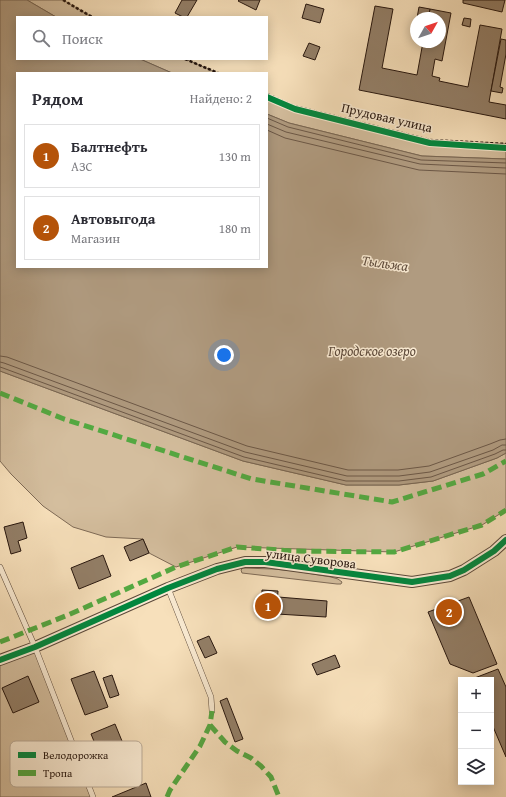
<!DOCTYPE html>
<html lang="ru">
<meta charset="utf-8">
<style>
:root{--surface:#fff;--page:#f7f7f7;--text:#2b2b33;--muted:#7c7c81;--line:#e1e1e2;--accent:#b45309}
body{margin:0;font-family:"Gentium Book Plus",serif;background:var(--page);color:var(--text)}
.controls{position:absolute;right:12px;bottom:12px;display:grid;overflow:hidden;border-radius:0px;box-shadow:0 2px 10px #0003}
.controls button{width:36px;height:36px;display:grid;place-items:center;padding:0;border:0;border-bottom:1px solid var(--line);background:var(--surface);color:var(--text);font:20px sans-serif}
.compass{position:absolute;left:410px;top:12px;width:36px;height:36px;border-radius:50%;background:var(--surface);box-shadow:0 2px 10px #0003;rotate:50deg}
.you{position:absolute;left:224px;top:355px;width:14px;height:14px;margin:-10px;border:3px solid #fff;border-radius:50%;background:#1a73e8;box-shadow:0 0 0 6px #1a73e833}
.badge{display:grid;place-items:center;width:26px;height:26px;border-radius:50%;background:var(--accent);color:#fff;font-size:13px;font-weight:700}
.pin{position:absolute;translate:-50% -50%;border:2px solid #fff;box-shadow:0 1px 4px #0006}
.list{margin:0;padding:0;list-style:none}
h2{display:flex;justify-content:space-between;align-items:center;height:52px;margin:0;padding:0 16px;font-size:17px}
h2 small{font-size:13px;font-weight:400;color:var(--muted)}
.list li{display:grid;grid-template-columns:26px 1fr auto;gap:12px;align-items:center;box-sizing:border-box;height:64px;margin:0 8px 8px;padding:0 8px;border:1px solid var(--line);border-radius:0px}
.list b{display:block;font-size:15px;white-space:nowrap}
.list p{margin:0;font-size:13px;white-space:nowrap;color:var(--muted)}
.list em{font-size:13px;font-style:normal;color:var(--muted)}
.icon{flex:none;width:22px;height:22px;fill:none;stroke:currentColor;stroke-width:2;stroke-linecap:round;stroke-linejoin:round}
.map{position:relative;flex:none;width:506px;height:797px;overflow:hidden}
.search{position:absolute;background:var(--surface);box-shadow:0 2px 10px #0003;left:16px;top:16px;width:252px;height:44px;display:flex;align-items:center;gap:10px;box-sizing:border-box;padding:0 14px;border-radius:0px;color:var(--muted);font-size:15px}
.panel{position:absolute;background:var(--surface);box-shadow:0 2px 10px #0003;left:16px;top:72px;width:252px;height:196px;border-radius:0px}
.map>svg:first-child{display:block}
</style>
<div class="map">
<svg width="506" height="797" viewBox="0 0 506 797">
<rect width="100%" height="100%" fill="#f7e0bb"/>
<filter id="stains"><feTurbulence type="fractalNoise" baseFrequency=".005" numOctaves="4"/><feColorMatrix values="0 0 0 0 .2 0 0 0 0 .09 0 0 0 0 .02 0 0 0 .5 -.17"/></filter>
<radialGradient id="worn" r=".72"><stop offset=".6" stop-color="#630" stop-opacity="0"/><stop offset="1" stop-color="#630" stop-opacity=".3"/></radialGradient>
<!-- green -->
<g fill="#d4be9e" stroke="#7e6a56">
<polygon points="27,0 63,0 92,17 56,17"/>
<polygon points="140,59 185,59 218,73 172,73"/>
<polygon points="267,94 294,106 430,140 506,144 506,159 422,156 289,123 267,114"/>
<polygon points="0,371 243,461 346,485 399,485 433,481 497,458 506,453 506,510 482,525 394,552 237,547 176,567 149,553 143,539 106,537 73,527 43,506 11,474 0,461"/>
<polygon points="243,568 273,569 295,571 331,577 338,579 342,582 341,584 337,584 242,573 241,570"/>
<polygon points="35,647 93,797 0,797 0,660"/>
</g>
<!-- water -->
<polygon fill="#b09b80" stroke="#796652" points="0,0 27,0 56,17 17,17 17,59 140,59 172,73 17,73 17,267 267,267 267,114 289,123 422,156 506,159 506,453 497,458 433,481 399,485 346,485 243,461 0,371"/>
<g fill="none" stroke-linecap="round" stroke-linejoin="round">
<!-- shore -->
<g stroke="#6c5847" stroke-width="1">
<polyline points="267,118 288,127 421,160 506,163"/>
<polyline points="267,124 286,132 420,164 506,168"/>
<polyline points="267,130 285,138 419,170 506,174"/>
<polyline points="0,356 7,357 247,446 348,470 398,470 429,466 490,444 500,440 506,439"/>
<polyline points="0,362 4,363 245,452 347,476 399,476 430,472 493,450 502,445 506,445"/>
<polyline points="0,367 3,368 244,457 346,481 399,481 431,477 495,454 503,450 506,450"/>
</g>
</g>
<!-- building -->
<g fill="#937f68" stroke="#27160e">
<polygon points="182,0 197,0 187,17 183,17 175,13"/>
<polygon points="239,0 260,0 256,10 238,1"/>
<polygon points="463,0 505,0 502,12 463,3"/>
<polygon points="306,4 324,9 320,23 302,18"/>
<polygon points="375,6 393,9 382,68 417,75 423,42 440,42 440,18 428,18 430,9 451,13 442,61 435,59 432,76 440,78 439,81 468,87 480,25 502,29 489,102 506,105 506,119 359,90"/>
<polygon points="419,7 430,9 428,18 417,18"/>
<polygon points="464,18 471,19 470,27 462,25"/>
<polygon points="501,39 506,40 506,54 500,87 503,88 502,93 491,91"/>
<polygon points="309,43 320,47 315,60 303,56"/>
<polygon points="23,522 27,538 18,541 21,551 11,554 4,527"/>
<polygon points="143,539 149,553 130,561 124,547"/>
<polygon points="103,555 111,576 79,589 71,568"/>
<polygon points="262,590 278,591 276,617 261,616"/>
<polygon points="278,597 327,601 326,617 277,614"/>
<polygon points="469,597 497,664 473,673 450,664 428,612"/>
<polygon points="209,636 217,653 205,658 197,641"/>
<polygon points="335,655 340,667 317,675 312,664"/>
<polygon points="498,669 506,687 506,757 491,722 491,680 473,680 472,679"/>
<polygon points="94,671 108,707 85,715 71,679"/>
<polygon points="112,675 119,695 110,698 103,678"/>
<polygon points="28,676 39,702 13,713 2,688"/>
<polygon points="227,698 243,739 235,742 220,701"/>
<polygon points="115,724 129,758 105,768 91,734"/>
<polygon points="146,783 151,797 112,797"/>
</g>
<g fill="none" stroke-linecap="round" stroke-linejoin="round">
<defs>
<g id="lane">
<polyline points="0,567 35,647 93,797"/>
<polyline points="168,588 211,697 212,711"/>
</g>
<polyline id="street" points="0,660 35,647 168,588 217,569 245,562 265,562 412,582 450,576 464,570 494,551 506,540"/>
</defs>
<!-- lane casing -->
<use href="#lane" stroke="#5b4839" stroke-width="6"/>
<!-- street casing -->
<use href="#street" stroke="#5b4839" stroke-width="12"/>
<!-- path -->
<g stroke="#27160e" stroke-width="2.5" stroke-dasharray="3 2" stroke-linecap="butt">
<polyline points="63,0 92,17"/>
<polyline points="185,59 218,73"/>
<polyline points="267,94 294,106 430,140 506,144"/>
</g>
<!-- lane -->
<use href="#lane" stroke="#faebd3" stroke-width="5"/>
<!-- street -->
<use href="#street" stroke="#faebd3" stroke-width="10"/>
<!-- quiet -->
<g stroke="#53a941" stroke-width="5" stroke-dasharray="10 5" stroke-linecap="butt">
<polyline points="0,393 64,419 252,479 392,502 483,474 506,461"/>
<polyline points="0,642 68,615 176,567 237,547 293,551 394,552 482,525 506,510"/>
<polyline points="210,725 225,742 237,751 251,758 261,766 271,777 279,797"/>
<polyline points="167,797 170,790 200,746 210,725 212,711"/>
</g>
<defs>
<g id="cycleway">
<polyline points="267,97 295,109 430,143 506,148"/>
<polyline points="0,660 35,647 168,588 217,569 245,562 265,562 412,582 450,576 464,570 494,551 506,540"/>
</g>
</defs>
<!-- cycleway casing -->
<use href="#cycleway" stroke="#faebd3" stroke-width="8"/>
<!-- cycleway -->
<use href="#cycleway" stroke="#00873e" stroke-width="6"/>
</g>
<g text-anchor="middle" stroke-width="3" stroke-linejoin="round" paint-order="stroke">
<!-- street labels -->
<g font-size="13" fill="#27160e" stroke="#faebd3">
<text transform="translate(387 117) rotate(13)" y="5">Прудовая улица</text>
<text transform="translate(311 558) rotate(7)" y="5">улица Суворова</text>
</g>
<!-- water labels -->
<g font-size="14" font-style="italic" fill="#5e4b3c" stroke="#faebd3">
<text transform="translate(385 263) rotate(8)" y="5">Тыльжа</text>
<text x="372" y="356">Городское озеро</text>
</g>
</g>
<!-- legend -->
<rect x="10" y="741" width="132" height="46" rx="6" fill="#faebd3" stroke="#bbab98" stroke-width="1"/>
<rect x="18" y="752" width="18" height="6" fill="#00873e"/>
<rect x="18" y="770" width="18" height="6" fill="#53a941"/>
<g font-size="11" fill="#27160e">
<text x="43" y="759">Велодорожка</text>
<text x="43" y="777">Тропа</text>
</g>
<rect width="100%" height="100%" filter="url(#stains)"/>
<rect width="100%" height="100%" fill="url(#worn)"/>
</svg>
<div class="controls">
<button>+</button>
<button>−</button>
<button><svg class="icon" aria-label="layers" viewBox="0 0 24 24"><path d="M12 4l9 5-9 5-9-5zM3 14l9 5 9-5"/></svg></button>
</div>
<svg class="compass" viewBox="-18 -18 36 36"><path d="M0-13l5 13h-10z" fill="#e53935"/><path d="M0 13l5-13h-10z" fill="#7c7c81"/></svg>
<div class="you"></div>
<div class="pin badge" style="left:268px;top:606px">1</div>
<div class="pin badge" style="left:449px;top:612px">2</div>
<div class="search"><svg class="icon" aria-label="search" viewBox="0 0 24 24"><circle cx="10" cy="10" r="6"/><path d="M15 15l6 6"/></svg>Поиск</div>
<section class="panel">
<h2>Рядом<small>Найдено: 2</small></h2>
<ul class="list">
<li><span class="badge">1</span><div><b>Балтнефть</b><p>АЗС</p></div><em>130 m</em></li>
<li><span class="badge">2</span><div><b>Автовыгода</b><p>Магазин</p></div><em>180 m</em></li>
</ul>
</section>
</div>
